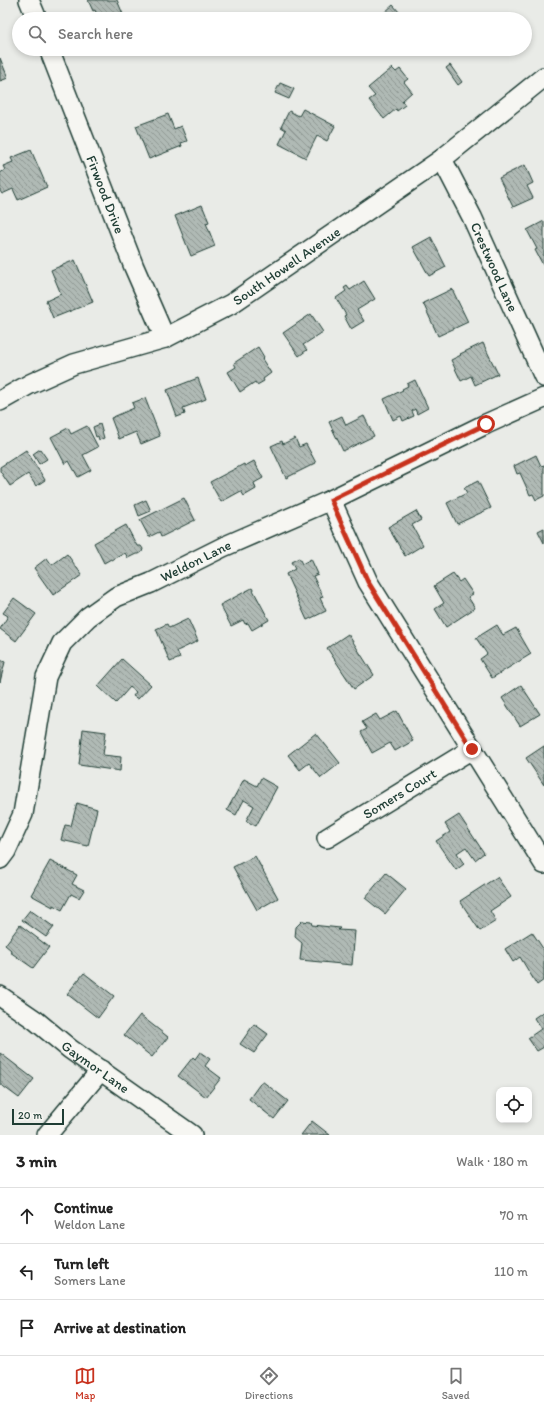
<!DOCTYPE html>
<meta charset="utf-8">
<style>
:root{--surface:#fff;--page:#f6f6f6;--text:#222;--muted:#767676;--line:#e0e0e0;--accent:#c8321e}
body{margin:0;font-family:Itim,sans-serif;background:var(--page);color:var(--text)}
.controls{position:absolute;right:12px;bottom:12px;display:grid;overflow:hidden;border-radius:8px;box-shadow:0 2px 6px #0003}
.controls button{width:36px;height:36px;display:grid;place-items:center;padding:0;border:0;border-bottom:1px solid var(--line);background:var(--surface);color:var(--text);font:20px sans-serif}
.scale{position:absolute;left:12px;bottom:10px;width:52px;box-sizing:border-box;padding-left:4px;border:2px solid #1f3d34;border-top:0;font-size:11px;line-height:14px;white-space:nowrap;color:#1f3d34;-webkit-text-stroke:3px #f6f6f2;paint-order:stroke}
.stop{position:absolute;width:12px;height:12px;margin:-9px;border:3px solid #c8321e;border-radius:50%;background:#fff}
.stop.end{background:#c8321e;border-color:#fff;box-shadow:0 1px 4px #0008}
.list{margin:0;padding:0;list-style:none}
h2{display:flex;justify-content:space-between;align-items:center;height:52px;margin:0;padding:0 16px;font-size:17px}
h2 small{font-size:13px;font-weight:400;color:var(--muted)}
.list li{display:grid;grid-template-columns:26px 1fr auto;gap:12px;align-items:center;box-sizing:border-box;height:56px;padding:0 16px;border-top:1px solid var(--line)}
.list b{display:block;font-size:15px;white-space:nowrap}
.list p{margin:0;font-size:13px;white-space:nowrap;color:var(--muted)}
.list em{font-size:13px;font-style:normal;color:var(--muted)}
.icon{flex:none;width:22px;height:22px;fill:none;stroke:currentColor;stroke-width:2;stroke-linecap:round;stroke-linejoin:round}
.map{position:relative;flex:none;width:544px;height:1135px;overflow:hidden}
.search{position:absolute;background:var(--surface);box-shadow:0 2px 6px #0003;left:12px;right:12px;top:12px;height:44px;display:flex;align-items:center;gap:10px;box-sizing:border-box;padding:0 14px;border-radius:22px;color:var(--muted);font-size:15px}
.sheet{height:220px;background:var(--surface)}
nav{display:flex;justify-content:space-around;align-items:center;box-sizing:border-box;height:56px;border-top:1px solid var(--line);background:var(--surface);font-size:11px;color:var(--muted)}
nav a{display:grid;justify-items:center;gap:2px}
nav .on{color:var(--accent)}
.map>svg:first-child{display:block}
</style>
<div class="map">
<svg width="544" height="1135" viewBox="0 0 544 1135">
<defs>
<pattern id="building-back-hatch" width="6" height="6" patternUnits="userSpaceOnUse"><rect width="6" height="6" fill="#b0bab5"/><path d="M-1 5l2 2M0 0l6 6M5-1l2 2" fill="none" stroke="#8f9894"/></pattern>
</defs>
<rect width="100%" height="100%" fill="#e9ebe7"/>
<filter id="ink" filterUnits="userSpaceOnUse"><feTurbulence type="fractalNoise" baseFrequency=".025" numOctaves="2"/><feDisplacementMap in="SourceGraphic" scale="8" xChannelSelector="R" yChannelSelector="G"/><feConvolveMatrix kernelMatrix="1 2 1 2 8 2 1 2 1" color-interpolation-filters="sRGB"/></filter>
<g filter="url(#ink)">
<!-- building -->
<g fill="url(#building-back-hatch)" stroke="#1f3d34">
<polygon points="88,0 117,0 125,19 99,19 95,10 93,11"/>
<polygon points="393,5 400,13 393,19 377,19"/>
<polygon points="0,58 8,78 0,81"/>
<polygon points="450,65 462,82 458,85 446,68"/>
<polygon points="392,68 396,72 400,69 408,79 404,82 412,92 402,101 405,105 397,111 396,109 384,119 369,100 375,96 368,88"/>
<polygon points="280,83 294,89 289,99 275,93"/>
<polygon points="303,109 335,126 327,141 317,136 306,158 279,144 286,130 281,127 289,111 299,116"/>
<polygon points="168,114 174,129 181,126 187,141 181,143 182,146 149,159 136,126"/>
<polygon points="31,150 47,187 18,200 13,189 2,194 0,191 0,173 5,170 3,166 13,162 11,158"/>
<polygon points="525,165 533,183 527,186 533,198 513,207 499,178"/>
<polygon points="202,205 209,222 206,223 215,246 191,256 175,216"/>
<polygon points="544,221 544,265 543,265 535,250 537,249 527,230"/>
<polygon points="431,237 446,267 429,276 413,247"/>
<polygon points="75,260 93,302 53,318 46,301 61,294 51,270"/>
<polygon points="364,281 375,299 357,310 364,321 351,329 344,316 346,315 336,298 346,291 344,288 347,286 350,290"/>
<polygon points="452,289 468,322 438,336 423,303"/>
<polygon points="311,314 323,332 303,345 307,350 299,356 283,333"/>
<polygon points="483,343 498,374 475,385 471,376 461,381 451,360 461,355 460,354"/>
<polygon points="258,347 264,357 262,359 271,373 263,379 264,381 257,385 255,382 240,392 228,372 236,367 234,363"/>
<polygon points="198,378 206,399 183,408 185,414 177,417 167,390"/>
<polygon points="415,380 428,408 417,414 415,409 412,411 414,416 403,421 401,416 393,420 384,399 403,390 402,389 408,386 407,384"/>
<polygon points="145,398 160,436 141,444 136,432 119,439 111,418 134,408 132,403"/>
<polygon points="342,416 346,425 364,416 374,436 343,451 329,422"/>
<polygon points="100,424 104,438 99,440 98,436 96,437 93,427"/>
<polygon points="87,426 98,447 83,455 91,470 78,477 69,461 65,464 51,437 68,428 71,434"/>
<polygon points="295,438 299,447 306,444 316,463 286,478 271,446 282,441 283,444"/>
<polygon points="40,449 47,459 39,464 33,454"/>
<polygon points="26,450 45,480 36,486 28,474 10,486 0,471 0,467"/>
<polygon points="536,455 541,466 544,465 544,496 536,500 533,494 530,495 520,473 517,474 514,466"/>
<polygon points="254,461 263,478 254,483 256,489 244,496 241,491 221,502 210,482 244,464 245,466"/>
<polygon points="478,481 491,508 457,524 447,503 467,493 464,488"/>
<polygon points="184,498 195,520 161,537 159,532 149,537 140,520"/>
<polygon points="146,500 151,511 139,516 135,505"/>
<polygon points="416,511 421,520 412,525 423,545 405,556 388,527"/>
<polygon points="126,525 137,546 141,546 143,549 142,552 139,554 136,554 128,558 125,553 112,560 111,559 104,563 94,543"/>
<polygon points="544,528 544,543 538,531"/>
<polygon points="67,554 82,575 53,595 34,568 47,558 52,565"/>
<polygon points="299,558 302,564 311,559 318,574 313,576 323,597 320,598 326,611 307,620 286,574 295,569 291,562"/>
<polygon points="453,574 459,582 463,579 473,594 468,597 475,608 446,627 435,609 444,603 434,586"/>
<polygon points="252,588 269,620 252,630 248,623 245,624 243,620 231,626 220,605"/>
<polygon points="14,598 36,614 16,641 0,629 8,616 3,613"/>
<polygon points="188,619 198,641 177,651 180,658 170,662 156,629 167,624 169,628"/>
<polygon points="497,625 503,635 516,628 531,654 492,678 480,659 487,654 476,638"/>
<polygon points="348,634 374,675 354,689 327,648"/>
<polygon points="122,659 151,685 138,699 133,696 136,692 130,687 116,703 98,686"/>
<polygon points="0,660 5,662 0,682"/>
<polygon points="521,685 540,714 520,726 502,698"/>
<polygon points="397,711 413,741 395,751 390,743 372,753 361,732 367,729 362,722 376,714 380,720"/>
<polygon points="83,729 106,732 103,755 121,757 120,771 79,765"/>
<polygon points="316,733 340,763 321,778 309,763 300,770 288,755"/>
<polygon points="544,746 544,785 526,758"/>
<polygon points="261,778 277,787 256,826 246,821 254,806 244,800 236,815 227,810 244,779 257,786"/>
<polygon points="77,803 97,809 88,846 61,840 65,825 71,826"/>
<polygon points="459,815 484,853 475,860 466,847 457,853 464,864 456,870 436,841 450,832 445,824"/>
<polygon points="255,856 278,898 257,910 233,867"/>
<polygon points="50,861 77,875 72,884 84,890 79,898 71,894 62,910 53,905 53,907 31,895"/>
<polygon points="386,873 406,889 385,914 365,898"/>
<polygon points="497,877 511,897 490,911 496,921 480,931 460,901"/>
<polygon points="30,910 54,927 46,937 22,920"/>
<polygon points="302,921 311,922 312,925 340,928 338,930 355,931 352,965 300,960 302,943 295,937 296,927"/>
<polygon points="20,925 49,947 33,968 10,952 11,950 5,945"/>
<polygon points="532,932 544,950 544,980 537,985 520,957 513,962 505,949"/>
<polygon points="84,973 114,996 98,1018 67,994"/>
<polygon points="544,1011 544,1047 537,1051 528,1038 541,1029 534,1018"/>
<polygon points="140,1015 168,1037 152,1057 124,1035"/>
<polygon points="254,1024 268,1034 254,1053 240,1044"/>
<polygon points="200,1052 210,1059 205,1066 221,1078 206,1097 178,1076 193,1057 195,1059"/>
<polygon points="0,1053 34,1079 19,1098 0,1084"/>
<polygon points="262,1081 288,1101 274,1119 249,1099"/>
<polygon points="312,1121 330,1135 301,1135"/>
</g>
<g fill="none" stroke-linecap="round" stroke-linejoin="round">
<defs>
<g id="street">
<polyline points="29,0 37,19"/>
<path id="s1" d="M49,49L134,267L165,338"/>
<path id="s2" d="M442,159L472,217L544,377"/>
<path id="s3" d="M0,401L30,384L74,364L165,338L231,304L442,159L544,77"/>
<polyline points="331,500 368,582 544,864"/>
<path id="s4" d="M327,838L472,749"/>
<path id="s5" d="M0,859L6,851L23,814L46,677L62,643L88,617L116,597L151,583L223,547L331,500L486,424L544,398"/>
<path id="s6" d="M0,996L35,1020L70,1049L192,1135"/>
<polyline points="47,1135 101,1070"/>
</g>
</defs>
<!-- street casing -->
<use href="#street" stroke="#1f3d34" stroke-width="22"/>
<!-- street -->
<use href="#street" stroke="#f6f6f2" stroke-width="19"/>
</g>
</g>
<g fill="none" stroke-linecap="round" stroke-linejoin="round" filter="url(#ink)">
<!-- route -->
<polyline stroke="#c8321e" stroke-width="5" points="472,749 368,582 331,500 486,424"/>
</g>
<g text-anchor="middle" stroke-width="3.5" stroke-linejoin="round" paint-order="stroke">
<!-- street labels -->
<g font-size="14" fill="#1f3d34" stroke="#f6f6f2">
<text dy="5" stroke="none"><textPath href="#s1" startOffset="156">Firwood Drive</textPath></text>
<text dy="5" stroke="none"><textPath href="#s3" startOffset="319">South Howell Avenue</textPath></text>
<text dy="5" stroke="none"><textPath href="#s2" startOffset="120">Crestwood Lane</textPath></text>
<text dy="5" stroke="none"><textPath href="#s5" startOffset="386">Weldon Lane</textPath></text>
<text dy="5" stroke="none"><textPath href="#s4" startOffset="85">Somers Court</textPath></text>
<text dy="5" stroke="none"><textPath href="#s6" startOffset="119">Gaymor Lane</textPath></text>
</g>
</g>
</svg>
<div class="controls">
<button><svg class="icon" aria-label="locate" viewBox="0 0 24 24"><circle cx="12" cy="12" r="6"/><path d="M12 2v4M12 18v4M2 12h4M18 12h4"/></svg></button>
</div>
<div class="scale">20 m</div>
<div class="stop" style="left:486px;top:424px"></div>
<div class="stop end" style="left:472px;top:749px"></div>
<div class="search"><svg class="icon" aria-label="search" viewBox="0 0 24 24"><circle cx="10" cy="10" r="6"/><path d="M15 15l6 6"/></svg>Search here</div>
</div>
<section class="sheet">
<h2>3 min<small>Walk · 180 m</small></h2>
<ul class="list">
<li><svg class="icon" aria-label="ahead" viewBox="0 0 24 24"><path d="M12 20V5M6 11l6-6 6 6"/></svg><div><b>Continue</b><p>Weldon Lane</p></div><em>70 m</em></li>
<li><svg class="icon" aria-label="left" viewBox="0 0 24 24"><path d="M17 20v-9H6M10 6l-5 5 5 5"/></svg><div><b>Turn left</b><p>Somers Lane</p></div><em>110 m</em></li>
<li><svg class="icon" aria-label="arrive" viewBox="0 0 24 24"><path d="M6 21V4h12l-3 4 3 4H6"/></svg><div><b>Arrive at destination</b></div></li>
</ul>
</section>
<nav>
<a class="on"><svg class="icon" aria-label="map" viewBox="0 0 24 24"><path d="M3 6l6-2 6 2 6-2v14l-6 2-6-2-6 2zM9 4v14M15 6v14"/></svg>Map</a>
<a><svg class="icon" aria-label="directions" viewBox="0 0 24 24"><path d="M12 3l9 9-9 9-9-9zM9 14v-3h6M13 9l2 2-2 2"/></svg>Directions</a>
<a><svg class="icon" aria-label="saved" viewBox="0 0 24 24"><path d="M7 4h10v16l-5-4-5 4z"/></svg>Saved</a>
</nav>
